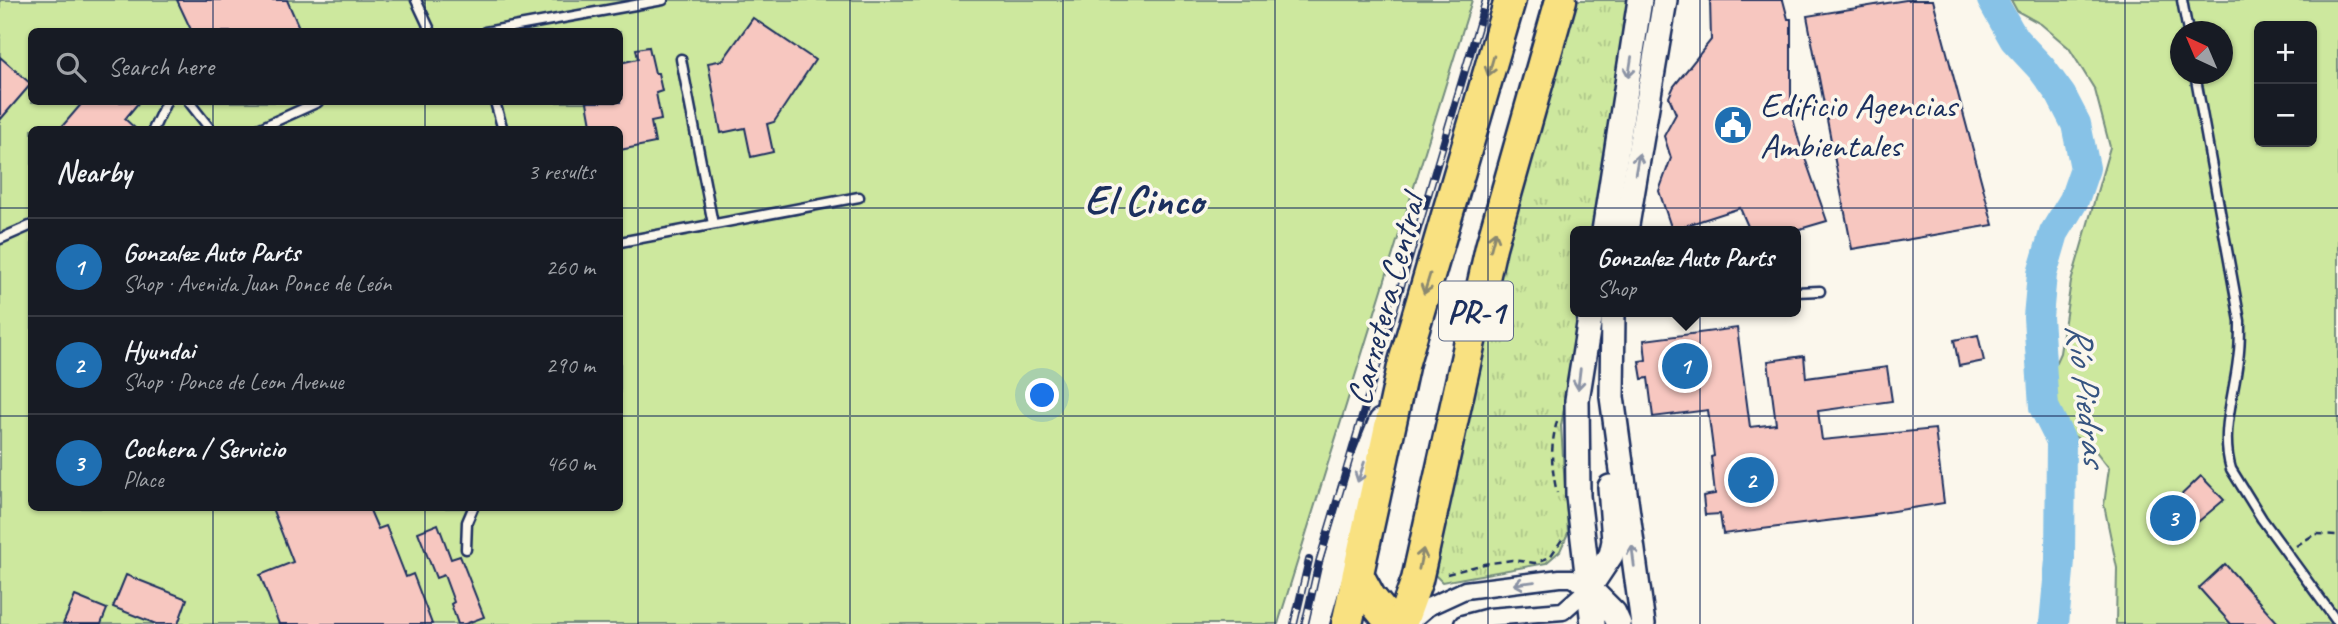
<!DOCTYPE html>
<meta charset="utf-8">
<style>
:root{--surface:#171b24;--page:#242831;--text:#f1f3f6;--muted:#9ea1a6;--line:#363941;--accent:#1f6fb2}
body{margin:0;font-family:Caveat,sans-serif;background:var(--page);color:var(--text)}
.controls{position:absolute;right:21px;top:21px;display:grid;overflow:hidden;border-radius:10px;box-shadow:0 2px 5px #0004}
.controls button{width:63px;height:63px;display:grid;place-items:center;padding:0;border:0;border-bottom:2px solid var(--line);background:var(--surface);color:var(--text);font:35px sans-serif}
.compass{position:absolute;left:2170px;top:21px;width:63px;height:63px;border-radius:50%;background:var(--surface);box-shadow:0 2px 5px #0004;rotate:316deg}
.you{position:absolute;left:1043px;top:396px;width:24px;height:24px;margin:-18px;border:5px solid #fff;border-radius:50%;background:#1a73e8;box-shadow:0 0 0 10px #1a73e833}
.badge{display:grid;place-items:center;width:46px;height:46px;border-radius:50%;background:var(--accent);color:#fff;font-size:23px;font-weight:700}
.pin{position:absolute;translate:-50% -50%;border:4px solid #fff;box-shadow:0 2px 7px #0006}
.popup{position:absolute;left:1570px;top:226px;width:231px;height:91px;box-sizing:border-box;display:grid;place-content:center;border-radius:10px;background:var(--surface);filter:drop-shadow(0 2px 5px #0005);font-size:23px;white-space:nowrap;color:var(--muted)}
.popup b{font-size:26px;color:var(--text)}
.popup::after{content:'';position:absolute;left:50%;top:100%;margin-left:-14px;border:14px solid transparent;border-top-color:var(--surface)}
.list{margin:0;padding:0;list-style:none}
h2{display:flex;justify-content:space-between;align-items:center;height:91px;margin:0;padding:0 28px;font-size:30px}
h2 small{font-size:23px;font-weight:400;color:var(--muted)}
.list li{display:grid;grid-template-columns:46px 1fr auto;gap:21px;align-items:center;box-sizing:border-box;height:98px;padding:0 28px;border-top:2px solid var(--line)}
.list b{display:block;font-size:26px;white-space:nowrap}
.list p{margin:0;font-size:23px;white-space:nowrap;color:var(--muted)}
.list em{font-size:23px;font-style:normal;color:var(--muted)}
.icon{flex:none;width:38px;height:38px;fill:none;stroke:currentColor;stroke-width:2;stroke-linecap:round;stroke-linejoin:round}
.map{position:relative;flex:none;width:2338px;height:624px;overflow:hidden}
.search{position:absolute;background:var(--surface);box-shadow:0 2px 5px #0004;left:28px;top:28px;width:595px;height:77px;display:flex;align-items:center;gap:18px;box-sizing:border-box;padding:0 24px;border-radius:10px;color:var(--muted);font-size:26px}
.panel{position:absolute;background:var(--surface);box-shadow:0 2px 5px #0004;left:28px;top:126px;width:595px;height:385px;border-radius:10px}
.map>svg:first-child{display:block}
</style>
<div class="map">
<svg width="2338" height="624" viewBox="0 0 2338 624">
<defs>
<pattern id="grass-tufts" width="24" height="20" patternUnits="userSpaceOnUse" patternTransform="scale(1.75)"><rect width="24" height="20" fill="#cde89e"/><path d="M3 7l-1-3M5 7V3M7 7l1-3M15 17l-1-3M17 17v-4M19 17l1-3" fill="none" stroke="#afc78a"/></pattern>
</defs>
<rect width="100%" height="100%" fill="#fbf7ec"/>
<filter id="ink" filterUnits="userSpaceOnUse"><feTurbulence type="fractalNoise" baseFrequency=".0143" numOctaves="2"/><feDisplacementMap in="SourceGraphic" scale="14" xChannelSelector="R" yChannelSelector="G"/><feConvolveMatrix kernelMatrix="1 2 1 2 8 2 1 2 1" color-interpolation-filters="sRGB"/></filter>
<g filter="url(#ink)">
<!-- grass -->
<polygon fill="url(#grass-tufts)" stroke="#748c7e" stroke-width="2" points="1575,0 1630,0 1594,231 1575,231 1575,312 1580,312 1561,426 1568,533 1560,551 1546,563 1442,582 1435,575 1492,299"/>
<!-- green -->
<g fill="#cde89e" stroke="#748c7e" stroke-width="2" fill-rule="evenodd">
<path d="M0,0H1472L1278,624H0ZM32,32H620V102H32ZM32,130H620V508H32Z"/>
<path d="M2011,0H2338V624H2116L2117,568L2104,505L2109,468L2094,449L2034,410L2060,353L2071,282L2110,147L2095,90L2069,48L2041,24L2017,11ZM2259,26H2312V142H2259ZM2180,32H2222V74H2180Z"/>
</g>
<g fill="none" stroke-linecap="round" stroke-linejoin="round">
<!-- river -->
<polyline stroke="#87c2e7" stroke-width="30" points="1992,0 2014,39 2042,69 2061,95 2076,124 2085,168 2074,200 2054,233 2042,274 2038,317 2044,407 2061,441 2060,560 2054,624"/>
</g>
<!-- building -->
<g fill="#f7c7c0" stroke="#1b2f5e" stroke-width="2">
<polygon points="177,0 287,0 301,32 192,32"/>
<polygon points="1710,0 1783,0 1788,19 1791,19 1791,111 1799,141 1827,221 1793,231 1750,231 1740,208 1672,230 1659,191 1671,158 1664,136 1676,114 1669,97 1674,86 1711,40"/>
<polygon points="1906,0 1933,0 1993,225 1852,249 1807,16"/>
<polygon points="753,18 815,60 774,122 767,124 773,152 751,157 745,128 721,133 708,63 723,60"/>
<polygon points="649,47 655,73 658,73 662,91 656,93 661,120 651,122 655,143 620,150 620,130 592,130 587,102 620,102 620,63 638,59 636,49"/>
<polygon points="0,57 31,84 0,120"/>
<polygon points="83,102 139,102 125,119 137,130 59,130"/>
<polygon points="1737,328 1750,427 1776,424 1768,361 1804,356 1806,378 1887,367 1892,401 1818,411 1822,440 1935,429 1944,503 1874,514 1874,515 1723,534 1720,514 1705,515 1703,496 1715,494 1711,457 1714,456 1708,410 1653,417 1648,378 1642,379 1639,361 1646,360 1644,340"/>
<polygon points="1978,335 1984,361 1959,366 1954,340"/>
<polygon points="2201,476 2224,500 2186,532 2176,522 2169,528 2155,513 2168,501 2171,505"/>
<polygon points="272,508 369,508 378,529 386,526 406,577 413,574 432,624 279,624 260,575 293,562"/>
<polygon points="438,524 451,559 460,556 484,617 465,624 458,624 451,604 454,602 444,575 436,578 418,532"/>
<polygon points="2225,564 2279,624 2231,624 2199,588"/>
<polygon points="126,575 187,599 178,624 156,624 113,607"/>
<polygon points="75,596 107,609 101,624 63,624"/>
</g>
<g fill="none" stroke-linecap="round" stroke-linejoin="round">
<defs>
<g id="lane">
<polyline points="416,0 431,32"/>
<polyline points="2182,0 2188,32"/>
<polyline points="485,32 663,0"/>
<polyline points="681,59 713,224"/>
<path d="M2195,74L2240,321C2240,334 2240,348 2238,360C2234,397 2220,432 2231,469L2262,519L2338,623"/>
<polyline points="189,102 211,130"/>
<polyline points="495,102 503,130"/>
<polyline points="153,130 166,102"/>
<polyline points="256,130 318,102"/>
<polyline points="0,239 32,225"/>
<polyline points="620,242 859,197"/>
<polyline points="1795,292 1820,291"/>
<polyline points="466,549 467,522 473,508"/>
</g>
<polyline id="street" points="1408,624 1428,607 1465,590 1560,578 1572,578 1589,588 1563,611 1489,617 1463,624"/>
<g id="secondary">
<polyline points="1604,231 1640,0"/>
<polyline points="1626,231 1665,0"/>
<polyline points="1591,312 1577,400 1578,496 1593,624"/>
<polyline points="1613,312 1612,397 1643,624"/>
<polyline points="1589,588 1611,555 1614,541 1610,487"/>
<polyline points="1589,588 1614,613 1619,624"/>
<polyline points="1317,624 1362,468 1381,421"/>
</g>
<g id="highway">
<polyline points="1358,575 1370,597 1392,624"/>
<polyline points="1347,624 1404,362 1510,0"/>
<polyline points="1401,624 1417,580 1491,247 1561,0"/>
</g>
</defs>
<!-- lane casing -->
<use href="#lane" stroke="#1b2f5e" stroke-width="13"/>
<!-- street casing -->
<use href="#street" stroke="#1b2f5e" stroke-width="21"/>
<!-- secondary casing -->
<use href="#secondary" stroke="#1b2f5e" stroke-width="28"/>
<!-- highway casing -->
<use href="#highway" stroke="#1b2f5e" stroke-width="35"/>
<!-- path -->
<g stroke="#1b2f5e" stroke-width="2.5" stroke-dasharray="7 5" stroke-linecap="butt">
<path d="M1557,421C1550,448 1551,466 1557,493"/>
<polyline points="2296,546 2315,534 2338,535"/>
<polyline points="1447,574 1484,564 1512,560 1535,563 1550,557 1563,538"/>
</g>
<!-- lane -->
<use href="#lane" stroke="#fbf7ec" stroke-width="8"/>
<!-- street -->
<use href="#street" stroke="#fbf7ec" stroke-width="16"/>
<!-- secondary -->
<use href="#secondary" stroke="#fbf7ec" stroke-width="23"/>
<!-- highway -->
<use href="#highway" stroke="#f9e181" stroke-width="30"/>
<defs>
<g id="rail">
<polyline points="1294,624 1309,560"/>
<polyline points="1305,624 1319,562 1486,0"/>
</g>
</defs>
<!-- rail casing -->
<use href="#rail" stroke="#1b2f5e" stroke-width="8"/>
<!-- rail -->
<use href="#rail" stroke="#fbf7ec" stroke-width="5" stroke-dasharray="16" stroke-linecap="butt"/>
</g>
<!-- one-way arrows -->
<defs><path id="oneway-shaft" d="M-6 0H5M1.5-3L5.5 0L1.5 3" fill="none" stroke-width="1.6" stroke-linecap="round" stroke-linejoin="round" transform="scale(1.75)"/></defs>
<g stroke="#8a8870">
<use href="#oneway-shaft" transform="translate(1491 66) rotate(106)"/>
<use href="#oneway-shaft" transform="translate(1493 241) rotate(-75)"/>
<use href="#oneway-shaft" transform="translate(1427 284) rotate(107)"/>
<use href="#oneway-shaft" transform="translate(1421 559) rotate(-78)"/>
</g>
<g stroke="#8b93a5">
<use href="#oneway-shaft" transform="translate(1630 67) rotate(99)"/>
<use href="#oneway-shaft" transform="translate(1637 164) rotate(-80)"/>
<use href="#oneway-shaft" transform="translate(1579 379) rotate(97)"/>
<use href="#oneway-shaft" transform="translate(1361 472) rotate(109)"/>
<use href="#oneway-shaft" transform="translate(1633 556) rotate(-97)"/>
<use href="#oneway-shaft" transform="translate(1524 583) rotate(172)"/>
</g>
</g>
<!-- grid -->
<path fill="none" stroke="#1b2f5e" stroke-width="2" stroke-opacity="0.55" d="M213,0V32M425,0V32M638,0V624M850,0V624M1063,0V624M1275,0V624M1488,0V624M1700,0V624M1913,0V624M2125,0V624M213,102V130M425,102V130M0,208H32M620,208H2338M0,416H32M620,416H2338M213,508V624M425,508V624"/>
<!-- icons -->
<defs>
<symbol id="civic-disc" viewBox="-11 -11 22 22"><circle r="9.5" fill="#1f6fb2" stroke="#fbf7ec"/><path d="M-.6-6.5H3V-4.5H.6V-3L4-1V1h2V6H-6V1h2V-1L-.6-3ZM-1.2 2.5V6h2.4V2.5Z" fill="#fff"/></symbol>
</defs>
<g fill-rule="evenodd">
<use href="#civic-disc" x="1711" y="103" width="44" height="44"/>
</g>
<g text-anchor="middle" stroke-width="7" stroke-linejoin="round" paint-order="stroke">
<!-- shield labels -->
<rect fill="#fbf7ec" stroke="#5e6b89" stroke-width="2" x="1439" y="281.5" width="74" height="59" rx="5"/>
<g font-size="33" font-weight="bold" fill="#1b2f5e">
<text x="1476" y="323">PR-1</text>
</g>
<!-- poi labels -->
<g font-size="35" fill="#1b2f5e" stroke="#fbf7ec" text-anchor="start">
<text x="1760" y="117">Edificio Agencias<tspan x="1760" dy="40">Ambientales</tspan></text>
</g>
<!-- street labels -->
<g font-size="35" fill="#1b2f5e" stroke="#fbf7ec">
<text transform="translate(1385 300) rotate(-75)" y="12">Carretera Central</text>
</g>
<!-- water labels -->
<g font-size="37" font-style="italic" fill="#365480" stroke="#fbf7ec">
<text transform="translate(2088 394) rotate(83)" y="13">Río Piedras</text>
</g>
<!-- district labels -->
<g font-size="42" font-weight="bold" fill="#1b2f5e" stroke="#fbf7ec">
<text x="1144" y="214">El Cinco</text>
</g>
</g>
</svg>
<div class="controls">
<button>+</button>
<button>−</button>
</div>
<svg class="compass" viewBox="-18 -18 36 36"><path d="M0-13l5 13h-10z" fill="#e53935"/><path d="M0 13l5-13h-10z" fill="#9ea1a6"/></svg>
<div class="you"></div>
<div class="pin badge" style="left:1685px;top:366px">1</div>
<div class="popup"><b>Gonzalez Auto Parts</b>Shop</div>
<div class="pin badge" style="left:1751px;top:480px">2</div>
<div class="pin badge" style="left:2173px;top:518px">3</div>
<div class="search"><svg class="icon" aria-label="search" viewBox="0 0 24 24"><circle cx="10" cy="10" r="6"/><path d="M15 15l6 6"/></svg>Search here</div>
<section class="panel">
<h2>Nearby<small>3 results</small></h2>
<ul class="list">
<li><span class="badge">1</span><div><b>Gonzalez Auto Parts</b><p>Shop · Avenida Juan Ponce de León</p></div><em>260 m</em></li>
<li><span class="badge">2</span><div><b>Hyundai</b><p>Shop · Ponce de Leon Avenue</p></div><em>290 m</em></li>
<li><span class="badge">3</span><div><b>Cochera / Servicio</b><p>Place</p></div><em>460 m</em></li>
</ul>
</section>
</div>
